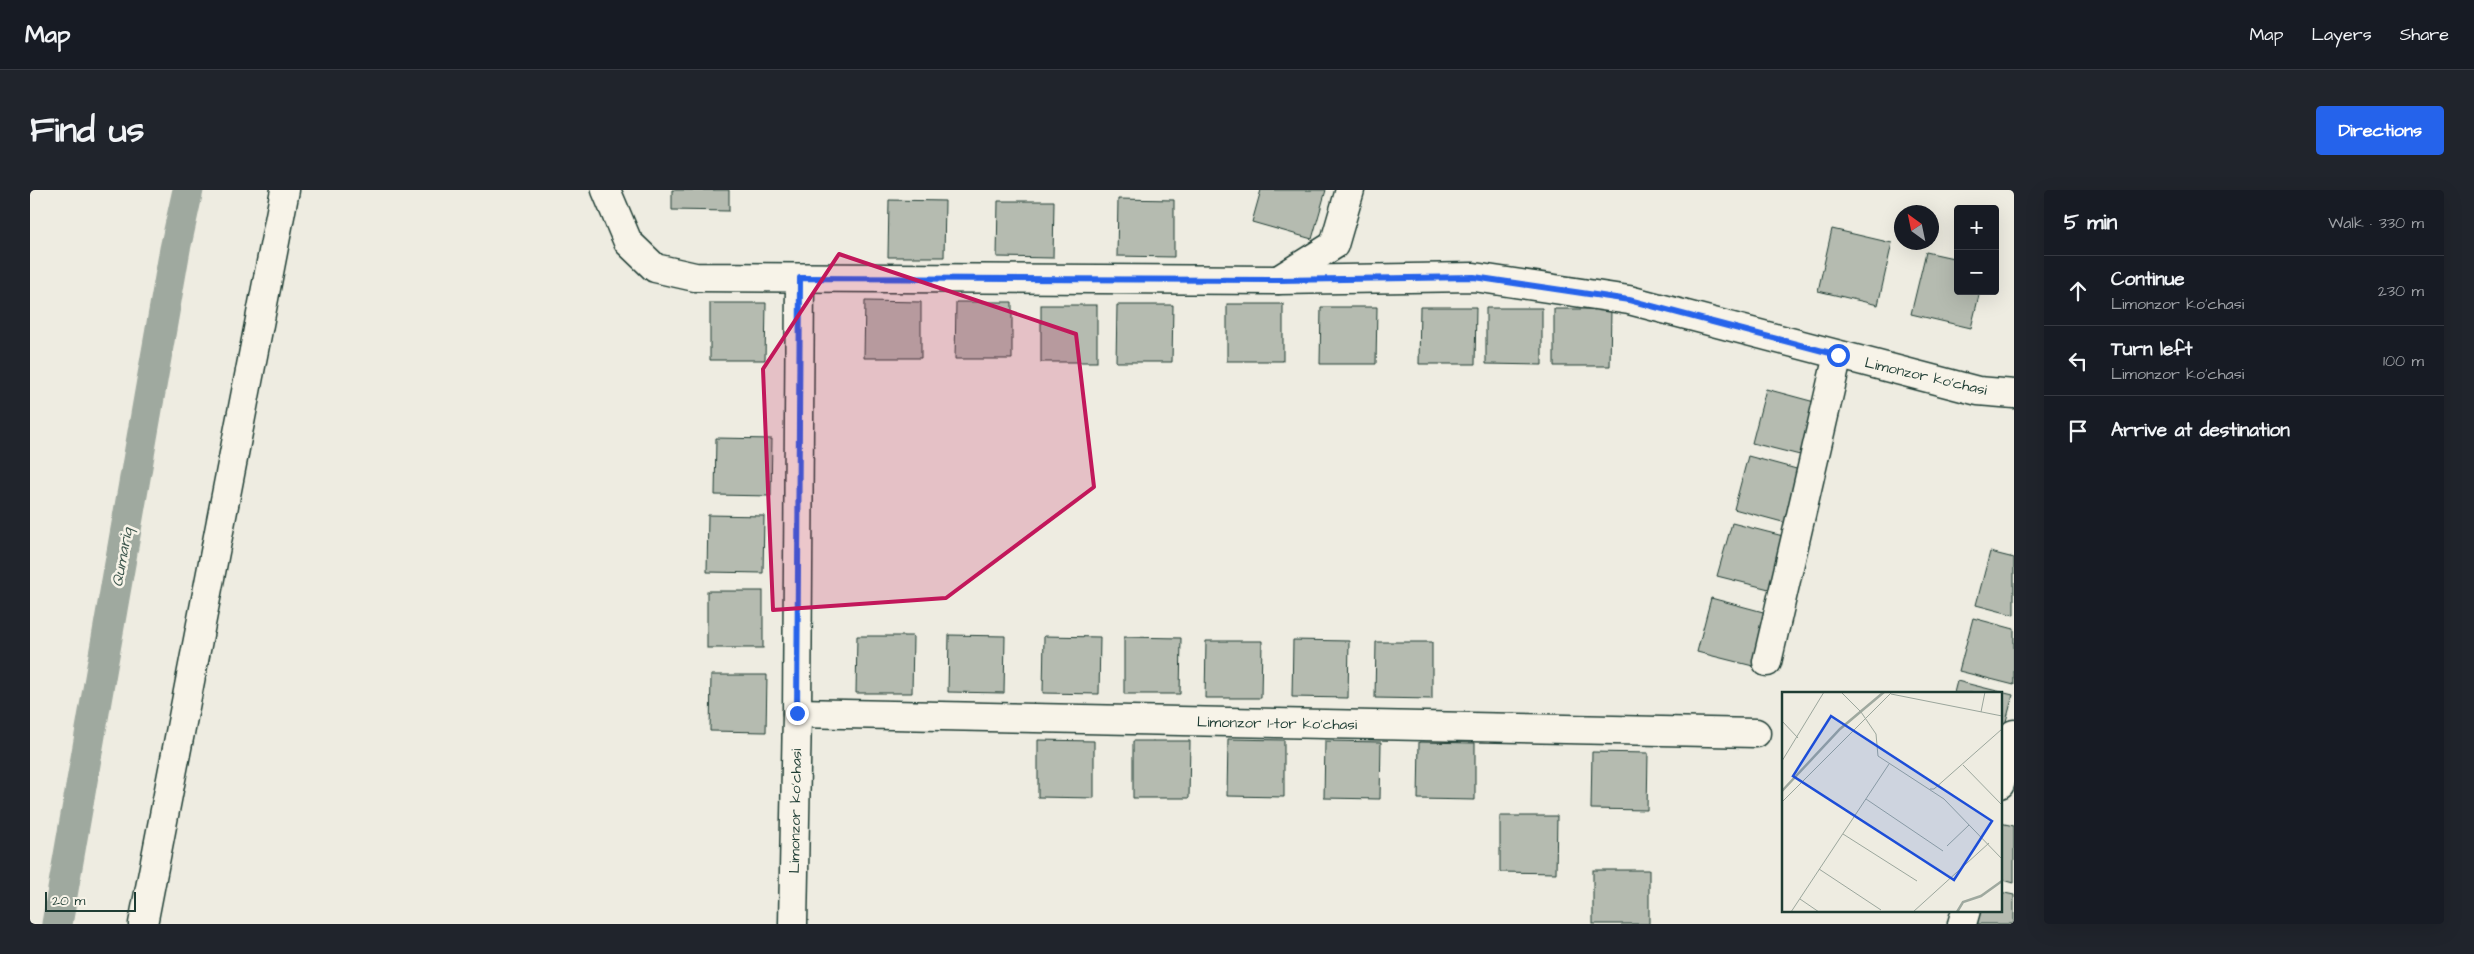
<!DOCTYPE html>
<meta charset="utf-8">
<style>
:root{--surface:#171b24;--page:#20242c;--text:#f1f3f6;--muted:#9ea1a6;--line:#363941;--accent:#2563eb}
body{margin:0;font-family:"Architects Daughter",sans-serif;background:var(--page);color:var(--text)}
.controls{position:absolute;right:15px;top:15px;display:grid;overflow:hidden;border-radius:5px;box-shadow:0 5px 20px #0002}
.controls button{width:45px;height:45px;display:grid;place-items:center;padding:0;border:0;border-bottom:1px solid var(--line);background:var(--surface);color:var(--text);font:25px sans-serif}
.compass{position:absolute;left:1864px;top:15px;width:45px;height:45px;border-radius:50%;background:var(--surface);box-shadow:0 5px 20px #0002;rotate:327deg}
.scale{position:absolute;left:15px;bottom:12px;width:91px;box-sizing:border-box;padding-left:5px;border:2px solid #1f3d34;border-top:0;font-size:14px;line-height:18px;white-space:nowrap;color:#1f3d34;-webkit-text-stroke:4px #f7f3e8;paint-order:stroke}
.stop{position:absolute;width:15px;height:15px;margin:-11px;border:4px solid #2563eb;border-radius:50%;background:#fff}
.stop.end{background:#2563eb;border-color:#fff;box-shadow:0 1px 5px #0008}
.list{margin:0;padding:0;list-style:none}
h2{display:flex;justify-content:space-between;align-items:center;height:65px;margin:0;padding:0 20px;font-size:21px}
h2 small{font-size:16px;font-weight:400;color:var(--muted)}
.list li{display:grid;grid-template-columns:32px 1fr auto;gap:15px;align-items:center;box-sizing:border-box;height:70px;padding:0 20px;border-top:1px solid var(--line)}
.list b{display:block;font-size:19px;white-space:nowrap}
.list p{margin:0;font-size:16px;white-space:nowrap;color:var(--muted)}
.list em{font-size:16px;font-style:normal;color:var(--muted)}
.icon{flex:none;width:28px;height:28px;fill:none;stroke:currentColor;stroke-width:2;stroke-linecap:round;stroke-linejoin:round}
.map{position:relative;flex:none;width:1984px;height:734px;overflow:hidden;border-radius:5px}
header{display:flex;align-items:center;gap:30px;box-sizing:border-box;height:70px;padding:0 25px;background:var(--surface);border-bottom:1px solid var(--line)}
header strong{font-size:24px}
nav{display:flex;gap:28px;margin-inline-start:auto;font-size:18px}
.intro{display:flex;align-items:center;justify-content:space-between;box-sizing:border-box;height:120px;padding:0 30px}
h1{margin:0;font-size:35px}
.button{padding:12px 22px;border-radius:5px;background:var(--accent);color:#fff;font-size:18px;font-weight:700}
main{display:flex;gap:30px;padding:0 30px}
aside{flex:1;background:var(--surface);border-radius:5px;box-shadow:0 5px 20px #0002}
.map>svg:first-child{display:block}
</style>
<header>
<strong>Map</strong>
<nav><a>Map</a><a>Layers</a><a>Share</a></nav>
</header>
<div class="intro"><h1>Find us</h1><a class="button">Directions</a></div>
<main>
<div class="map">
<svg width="1984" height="734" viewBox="0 0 1984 734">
<rect width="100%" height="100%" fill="#eeece1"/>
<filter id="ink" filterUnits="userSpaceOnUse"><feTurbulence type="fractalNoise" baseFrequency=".02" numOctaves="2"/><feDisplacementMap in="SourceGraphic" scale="10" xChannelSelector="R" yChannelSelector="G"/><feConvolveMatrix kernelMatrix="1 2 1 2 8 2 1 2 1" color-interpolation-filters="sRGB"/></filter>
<g filter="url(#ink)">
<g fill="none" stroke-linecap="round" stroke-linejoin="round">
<!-- canal -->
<polyline stroke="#9fa99f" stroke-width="31" points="27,734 145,59 158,0"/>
</g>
<!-- building -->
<g fill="#b5bbb0" stroke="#1f3d34">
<polygon points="642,0 699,0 699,21 642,20"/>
<polygon points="1231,0 1296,0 1282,49 1222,32"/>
<polygon points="1088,9 1144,10 1144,67 1087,66"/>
<polygon points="859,10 915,11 914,67 858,67"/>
<polygon points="968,11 1024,11 1023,68 967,67"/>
<polygon points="1802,39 1862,53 1848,115 1788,101"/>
<polygon points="1896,62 1928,69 1928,101 1950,101 1941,138 1881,124"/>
<polygon points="835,111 891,112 891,168 834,168"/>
<polygon points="926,112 982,112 982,169 925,169"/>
<polygon points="680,113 736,113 735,170 680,170"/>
<rect x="1197" y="114" width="56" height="57"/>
<rect x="1011" y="115" width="56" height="57"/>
<polygon points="1087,115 1143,115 1142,172 1086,172"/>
<polygon points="1291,117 1347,117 1346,174 1290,174"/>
<polygon points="1390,117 1446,117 1445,174 1389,174"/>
<polygon points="1456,118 1512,118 1512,175 1456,174"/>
<polygon points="1524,119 1581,119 1580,176 1524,176"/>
<polygon points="1736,199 1792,214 1778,267 1722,253"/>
<polygon points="686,248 742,249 741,306 685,305"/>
<polygon points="1718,266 1774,281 1760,334 1704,319"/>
<polygon points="678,325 734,326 733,383 677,382"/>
<polygon points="1702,333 1757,347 1743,400 1687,386"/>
<polygon points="1960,362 1984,368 1984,425 1946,415"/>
<rect x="677" y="401" width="56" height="57"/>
<polygon points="1681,408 1737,423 1723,476 1667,462"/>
<polygon points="1943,428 1984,439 1984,495 1929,481"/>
<polygon points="919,445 975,446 974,503 918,502"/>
<polygon points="827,446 883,446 882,503 826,503"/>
<polygon points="1014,446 1070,447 1069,504 1013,503"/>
<polygon points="1094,447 1151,448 1150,504 1094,504"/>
<polygon points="1263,450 1319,451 1318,508 1262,507"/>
<polygon points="1176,451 1232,451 1231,508 1175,508"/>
<polygon points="1346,452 1402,452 1402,509 1345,508"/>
<polygon points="681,485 737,485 736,542 680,541"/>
<polygon points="1927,491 1983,505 1970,554 1970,503 1924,503"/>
<polygon points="1198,549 1254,550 1254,607 1197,606"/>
<polygon points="1008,550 1064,551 1064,608 1008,607"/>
<polygon points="1103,551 1160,551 1159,608 1103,608"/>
<polygon points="1295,551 1351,552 1350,609 1294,608"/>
<polygon points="1389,552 1445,553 1445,610 1388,609"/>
<polygon points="1562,562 1618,563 1617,620 1561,619"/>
<polygon points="1470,626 1527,626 1526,683 1470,682"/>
<polygon points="1970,633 1984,636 1984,693 1970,689"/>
<rect x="1563" y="680" width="56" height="54"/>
<polygon points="1970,702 1984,705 1984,734 1943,734 1947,720 1970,720"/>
</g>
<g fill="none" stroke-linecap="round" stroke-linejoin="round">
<defs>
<g id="minor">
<polyline points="576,0 598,52 625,78 665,87 1248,90 1444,87 1599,110 1948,201 1984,204"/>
<polyline points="1248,90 1304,55 1320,0"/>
<polyline points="1737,472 1808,165"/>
<polyline points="767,523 1726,543"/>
<polyline points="1970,594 1984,544"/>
<polyline points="113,734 255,0"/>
<polyline points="763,734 767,523 770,88"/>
<polyline points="1932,734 1936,720"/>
</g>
</defs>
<!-- minor casing -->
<use href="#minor" stroke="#1f3d34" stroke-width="31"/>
<!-- minor -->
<use href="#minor" stroke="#f7f3e8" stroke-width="28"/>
</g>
</g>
<g fill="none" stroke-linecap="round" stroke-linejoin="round" filter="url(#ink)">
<!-- route -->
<polyline stroke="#2563eb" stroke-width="6" points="767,523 770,88 1248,90 1444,87 1599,110 1808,165"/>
</g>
<!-- marked area -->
<path fill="#c2185b" fill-opacity="0.2" stroke="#c2185b" stroke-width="4" stroke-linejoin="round" d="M809,64L1046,144L1064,297L916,408L743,420L733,179Z"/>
<g text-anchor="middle" stroke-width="5" stroke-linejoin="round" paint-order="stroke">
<!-- street labels -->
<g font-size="15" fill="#1f3d34" stroke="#f7f3e8">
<text transform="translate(1896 186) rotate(13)" y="5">Limonzor ko'chasi</text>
<text transform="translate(1247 533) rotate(1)" y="5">Limonzor 1-tor ko'chasi</text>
<text transform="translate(765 621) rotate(-89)" y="5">Limonzor ko'chasi</text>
</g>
<!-- water labels -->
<g font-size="16" font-style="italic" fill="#3f584f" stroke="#f7f3e8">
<text transform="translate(91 367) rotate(-80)" y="6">Qumariq</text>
</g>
</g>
<!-- overview -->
<g transform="translate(1752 502)">
<rect width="220" height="220" fill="#eeece1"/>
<path fill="none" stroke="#9fa99f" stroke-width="2.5" d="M0,99L58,37L102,0M175,220L181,210L199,204L220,189"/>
<path fill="none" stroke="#9ba69c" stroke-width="1" d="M59,0L79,20L94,42L96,64L162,107L220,167M109,2L220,24M199,20L203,0M0,29L16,46M0,69L42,0M181,73L220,113M148,97H152L220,37M84,107L161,159M0,110L110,0M61,142L135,189M165,154L187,133M37,177L99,218M18,207L37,220M9,220L107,72M131,220L207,151"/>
<path fill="#1d4ed8" fill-opacity="0.15" stroke="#1d4ed8" stroke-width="2.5" d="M49,24L210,129L172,188L11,84Z"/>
<rect width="220" height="220" fill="none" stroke="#1f3d34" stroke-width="2.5"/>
</g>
</svg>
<div class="controls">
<button>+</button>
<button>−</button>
</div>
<svg class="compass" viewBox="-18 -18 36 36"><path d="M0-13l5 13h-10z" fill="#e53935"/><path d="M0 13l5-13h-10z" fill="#9ea1a6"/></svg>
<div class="scale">20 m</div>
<div class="stop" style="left:1808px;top:165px"></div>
<div class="stop end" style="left:767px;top:523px"></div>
</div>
<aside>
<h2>5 min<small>Walk · 330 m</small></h2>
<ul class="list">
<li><svg class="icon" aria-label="ahead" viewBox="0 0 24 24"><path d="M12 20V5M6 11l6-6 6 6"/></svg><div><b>Continue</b><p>Limonzor ko'chasi</p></div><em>230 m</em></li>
<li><svg class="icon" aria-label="left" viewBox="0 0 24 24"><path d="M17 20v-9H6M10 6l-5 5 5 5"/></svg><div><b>Turn left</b><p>Limonzor ko'chasi</p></div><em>100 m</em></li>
<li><svg class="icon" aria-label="arrive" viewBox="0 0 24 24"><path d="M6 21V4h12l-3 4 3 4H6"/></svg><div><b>Arrive at destination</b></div></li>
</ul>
</aside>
</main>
